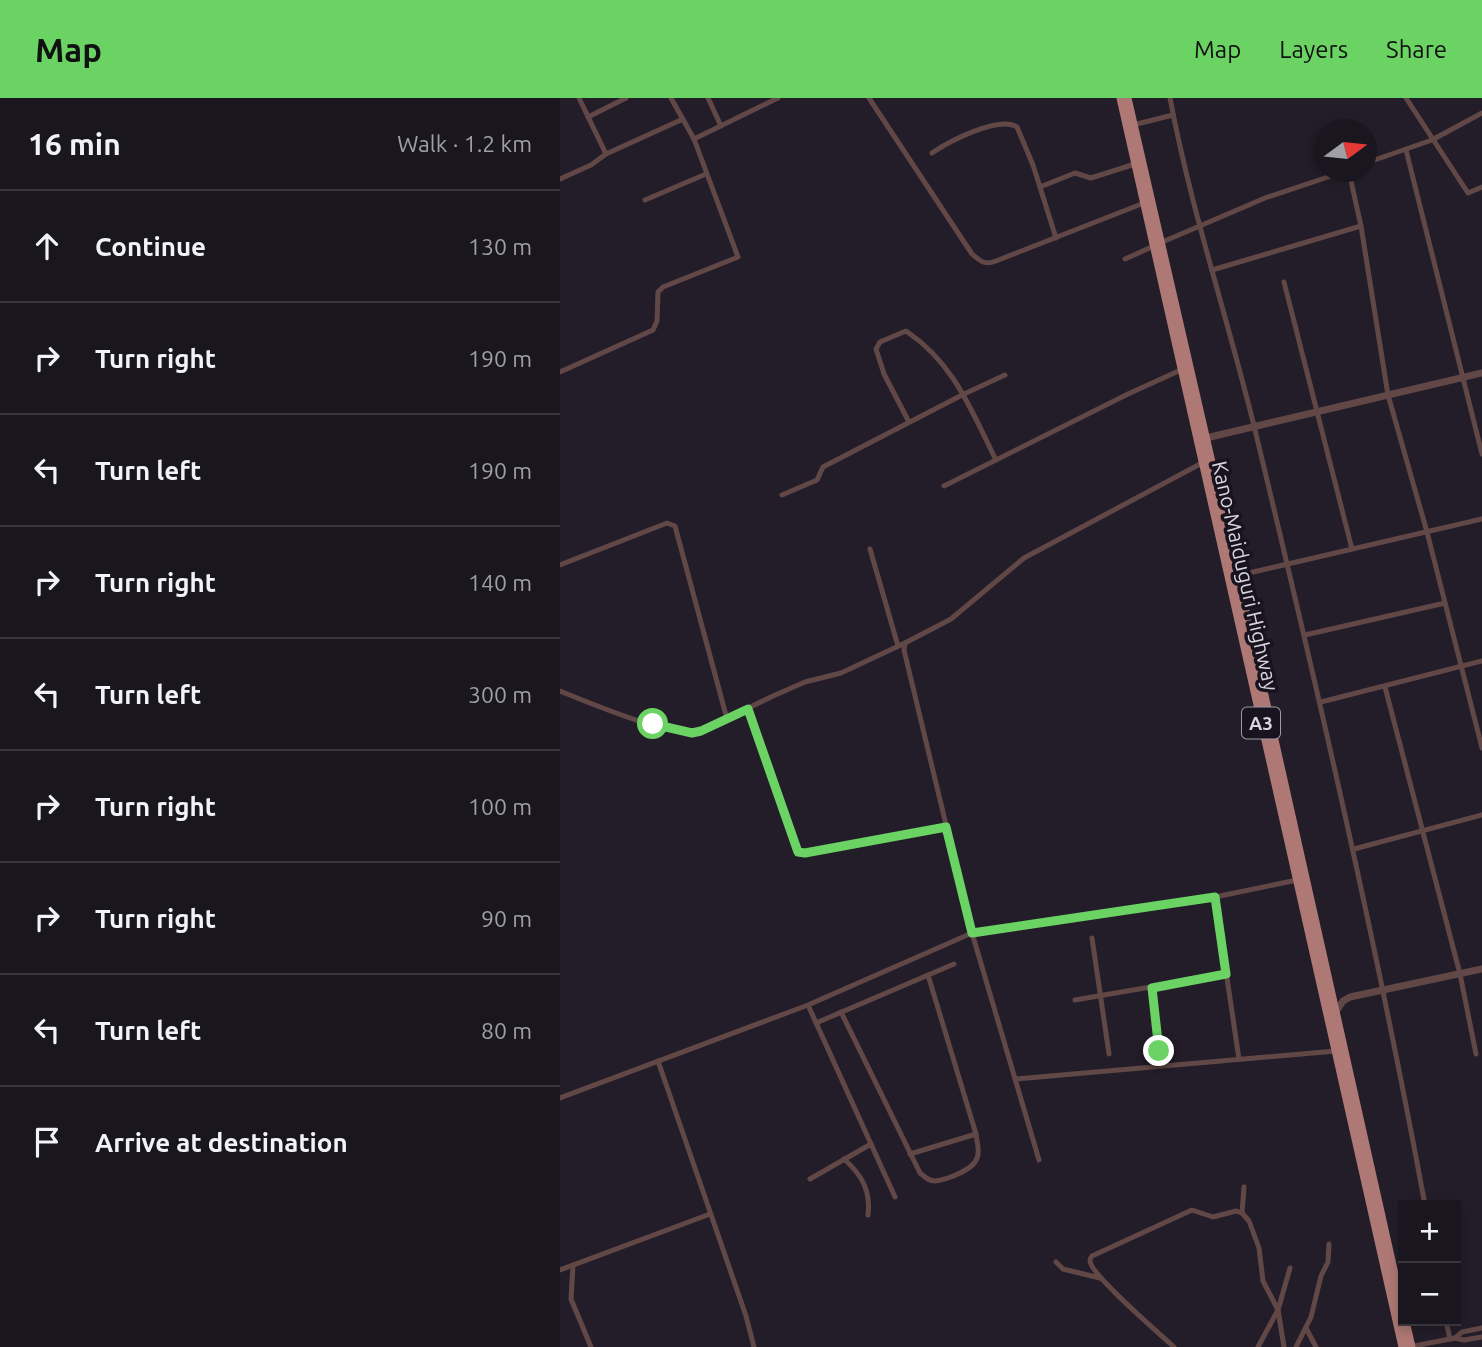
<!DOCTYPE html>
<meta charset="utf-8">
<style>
:root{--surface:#1a161f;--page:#27232c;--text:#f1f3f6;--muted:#9f9fa4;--line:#38353d;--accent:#6ad363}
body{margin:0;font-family:Ubuntu,sans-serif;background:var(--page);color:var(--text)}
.controls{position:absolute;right:21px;bottom:21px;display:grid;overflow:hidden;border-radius:0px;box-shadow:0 4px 10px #0003}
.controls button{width:63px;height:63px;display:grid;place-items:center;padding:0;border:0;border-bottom:2px solid var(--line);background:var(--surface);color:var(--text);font:35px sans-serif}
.compass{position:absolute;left:754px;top:21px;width:63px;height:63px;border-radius:50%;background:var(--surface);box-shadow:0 4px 10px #0003;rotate:75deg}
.stop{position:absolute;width:21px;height:21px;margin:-16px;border:5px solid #6ad363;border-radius:50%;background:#fff}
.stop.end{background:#6ad363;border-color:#fff;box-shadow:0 2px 7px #0008}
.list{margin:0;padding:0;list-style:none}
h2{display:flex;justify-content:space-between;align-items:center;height:91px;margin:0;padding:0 28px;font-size:30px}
h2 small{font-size:23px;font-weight:400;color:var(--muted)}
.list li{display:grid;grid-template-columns:46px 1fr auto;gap:21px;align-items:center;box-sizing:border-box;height:112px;padding:0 28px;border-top:2px solid var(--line)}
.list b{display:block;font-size:26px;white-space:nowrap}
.list em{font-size:23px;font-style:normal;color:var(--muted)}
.icon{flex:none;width:38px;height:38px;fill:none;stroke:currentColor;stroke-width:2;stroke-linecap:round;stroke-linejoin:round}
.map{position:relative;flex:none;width:922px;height:1249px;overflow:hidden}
header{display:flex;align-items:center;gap:42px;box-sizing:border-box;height:98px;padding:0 35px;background:var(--accent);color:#111}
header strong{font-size:33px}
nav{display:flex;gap:38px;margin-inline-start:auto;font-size:24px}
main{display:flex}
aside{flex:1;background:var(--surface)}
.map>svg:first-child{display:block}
</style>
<header>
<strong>Map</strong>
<nav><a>Map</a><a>Layers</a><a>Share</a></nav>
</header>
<main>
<aside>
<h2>16 min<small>Walk · 1.2 km</small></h2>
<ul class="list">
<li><svg class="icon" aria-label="ahead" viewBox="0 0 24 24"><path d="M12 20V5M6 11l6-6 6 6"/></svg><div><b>Continue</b></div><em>130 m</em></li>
<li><svg class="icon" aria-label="right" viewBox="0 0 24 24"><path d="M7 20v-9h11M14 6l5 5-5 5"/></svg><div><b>Turn right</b></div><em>190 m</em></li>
<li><svg class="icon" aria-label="left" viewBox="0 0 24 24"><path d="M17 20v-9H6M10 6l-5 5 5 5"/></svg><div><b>Turn left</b></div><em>190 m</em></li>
<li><svg class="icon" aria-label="right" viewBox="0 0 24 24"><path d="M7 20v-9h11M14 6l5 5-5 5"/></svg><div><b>Turn right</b></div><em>140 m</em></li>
<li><svg class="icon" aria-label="left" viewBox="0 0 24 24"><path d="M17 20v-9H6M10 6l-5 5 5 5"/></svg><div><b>Turn left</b></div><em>300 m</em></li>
<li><svg class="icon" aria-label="right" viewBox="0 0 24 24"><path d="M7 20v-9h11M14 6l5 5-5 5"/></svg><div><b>Turn right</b></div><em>100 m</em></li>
<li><svg class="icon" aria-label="right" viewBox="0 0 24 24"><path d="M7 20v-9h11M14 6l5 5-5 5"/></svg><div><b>Turn right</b></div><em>90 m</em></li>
<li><svg class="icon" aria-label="left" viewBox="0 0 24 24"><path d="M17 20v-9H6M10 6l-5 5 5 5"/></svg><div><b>Turn left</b></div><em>80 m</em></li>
<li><svg class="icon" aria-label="arrive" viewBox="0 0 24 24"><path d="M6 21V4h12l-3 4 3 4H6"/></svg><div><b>Arrive at destination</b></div></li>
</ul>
</aside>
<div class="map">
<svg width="922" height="1249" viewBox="0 0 922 1249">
<rect width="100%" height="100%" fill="#231d29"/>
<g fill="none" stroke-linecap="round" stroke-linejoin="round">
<!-- minor -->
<g stroke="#614847" stroke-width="5">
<polyline points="19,0 46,56"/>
<polyline points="148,0 161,28"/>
<path d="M309,0L412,156C421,164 425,167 436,163L584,105"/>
<path d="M610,0C631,112 668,221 695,332C757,589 817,847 865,1107"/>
<polyline points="846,0 908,95 922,89"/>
<polyline points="28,19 66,0"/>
<polyline points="573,27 613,17"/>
<polyline points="134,41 218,0"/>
<polyline points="846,52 922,356"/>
<path d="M372,55C388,44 439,17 457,29L473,67L496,140"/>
<polyline points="806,65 872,42 922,15"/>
<polyline points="789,74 801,128 828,297 867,434 922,650"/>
<polyline points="0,81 31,67 46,56 123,21"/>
<polyline points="480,89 515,75 531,80 575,66"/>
<polyline points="85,102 146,76"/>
<polyline points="600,145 705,100 783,74"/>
<polyline points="565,161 594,148"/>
<polyline points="652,172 801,128"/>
<polyline points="724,184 792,451"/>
<polyline points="0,274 93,232 97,223 98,194 103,189 178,159 134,41 111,0"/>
<path d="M349,324L324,276L316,251L320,244L346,233C394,265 411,312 436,362"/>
<polyline points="384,388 568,296 623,271"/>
<polyline points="222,397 257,382 263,369 404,296 445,277"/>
<polyline points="310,451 338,548"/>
<polyline points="0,467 107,425 115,428 167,621"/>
<polyline points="676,478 922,421"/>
<polyline points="745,537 885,505"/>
<polyline points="825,589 900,876 916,956"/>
<path d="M0,593C32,606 109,639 141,633L213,598L245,584L281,575L345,545"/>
<polyline points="761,604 922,563"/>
<polyline points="188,611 238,754 245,755 386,729"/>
<polyline points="794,751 922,717"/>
<polyline points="655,799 679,961"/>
<polyline points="532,840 549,956"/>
<polyline points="592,890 599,953"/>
<polyline points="515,902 666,876"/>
<polyline points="248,907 335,1099"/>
<path d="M281,914L360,1075C365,1079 368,1083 375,1083C386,1082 409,1073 415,1064C421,1056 417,1045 416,1036L368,877"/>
<polyline points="256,925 394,866"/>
<polyline points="98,963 186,1218 194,1249"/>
<polyline points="455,981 776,953"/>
<polyline points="0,1000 248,907 412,835 655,799 737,782"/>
<polyline points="350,1056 416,1036"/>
<path d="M284,1061C302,1077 311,1093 308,1117"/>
<polyline points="479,1062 412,835 344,552 345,545 391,521 464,460 642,365"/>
<polyline points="250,1081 311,1046"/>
<polyline points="682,1115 684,1089"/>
<polyline points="496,1164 503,1171 540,1180"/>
<polyline points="13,1167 11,1201 31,1249"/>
<polyline points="0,1172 150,1116"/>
<polyline points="886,1223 890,1241"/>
<polyline points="746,1230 756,1249"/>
<polyline points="895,1240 904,1242 922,1239"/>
<path d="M614,1249C600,1236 530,1176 530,1163C530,1161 531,1159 532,1158L632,1112L653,1119L676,1113L682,1115L689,1123L699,1150L703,1183L718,1212L724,1249"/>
<polyline points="698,1249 718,1212 730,1170"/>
<polyline points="736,1249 751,1219 761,1178 768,1164 769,1146"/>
<polyline points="849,1249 895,1240 902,1234 922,1230"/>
</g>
<!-- tertiary -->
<g stroke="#614847" stroke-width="7">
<polyline points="646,340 922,275"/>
<polyline points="775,915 783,903 790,899 922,871"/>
</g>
<!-- trunk -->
<g stroke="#ae7874" stroke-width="9">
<polyline points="561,0 843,1249"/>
<polyline points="567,0 677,477 843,1216"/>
<polyline points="845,1223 851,1249"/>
</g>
</g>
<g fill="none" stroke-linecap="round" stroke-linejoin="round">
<!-- route -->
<polyline stroke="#6ad363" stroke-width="9" points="93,626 132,635 141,633 188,611 238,754 245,755 386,729 412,835 655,799 666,876 592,890 599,953"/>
</g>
<g text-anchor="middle" stroke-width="7" stroke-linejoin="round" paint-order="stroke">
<!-- shield labels -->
<rect fill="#19131f" stroke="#9f9aa3" stroke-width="2" x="682" y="609.5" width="38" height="31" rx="5"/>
<g font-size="19" font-weight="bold" fill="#d8d4dc">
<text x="701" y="632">A3</text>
</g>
<!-- street labels -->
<g font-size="21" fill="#d8d4dc" stroke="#19131f">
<text transform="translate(685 478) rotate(77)" y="7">Kano-Maiduguri Highway</text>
</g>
</g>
</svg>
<div class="controls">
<button>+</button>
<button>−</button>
</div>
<svg class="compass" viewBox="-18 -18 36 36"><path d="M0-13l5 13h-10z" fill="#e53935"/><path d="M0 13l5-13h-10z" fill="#9f9fa4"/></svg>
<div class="stop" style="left:93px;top:626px"></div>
<div class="stop end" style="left:599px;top:953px"></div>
</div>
</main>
